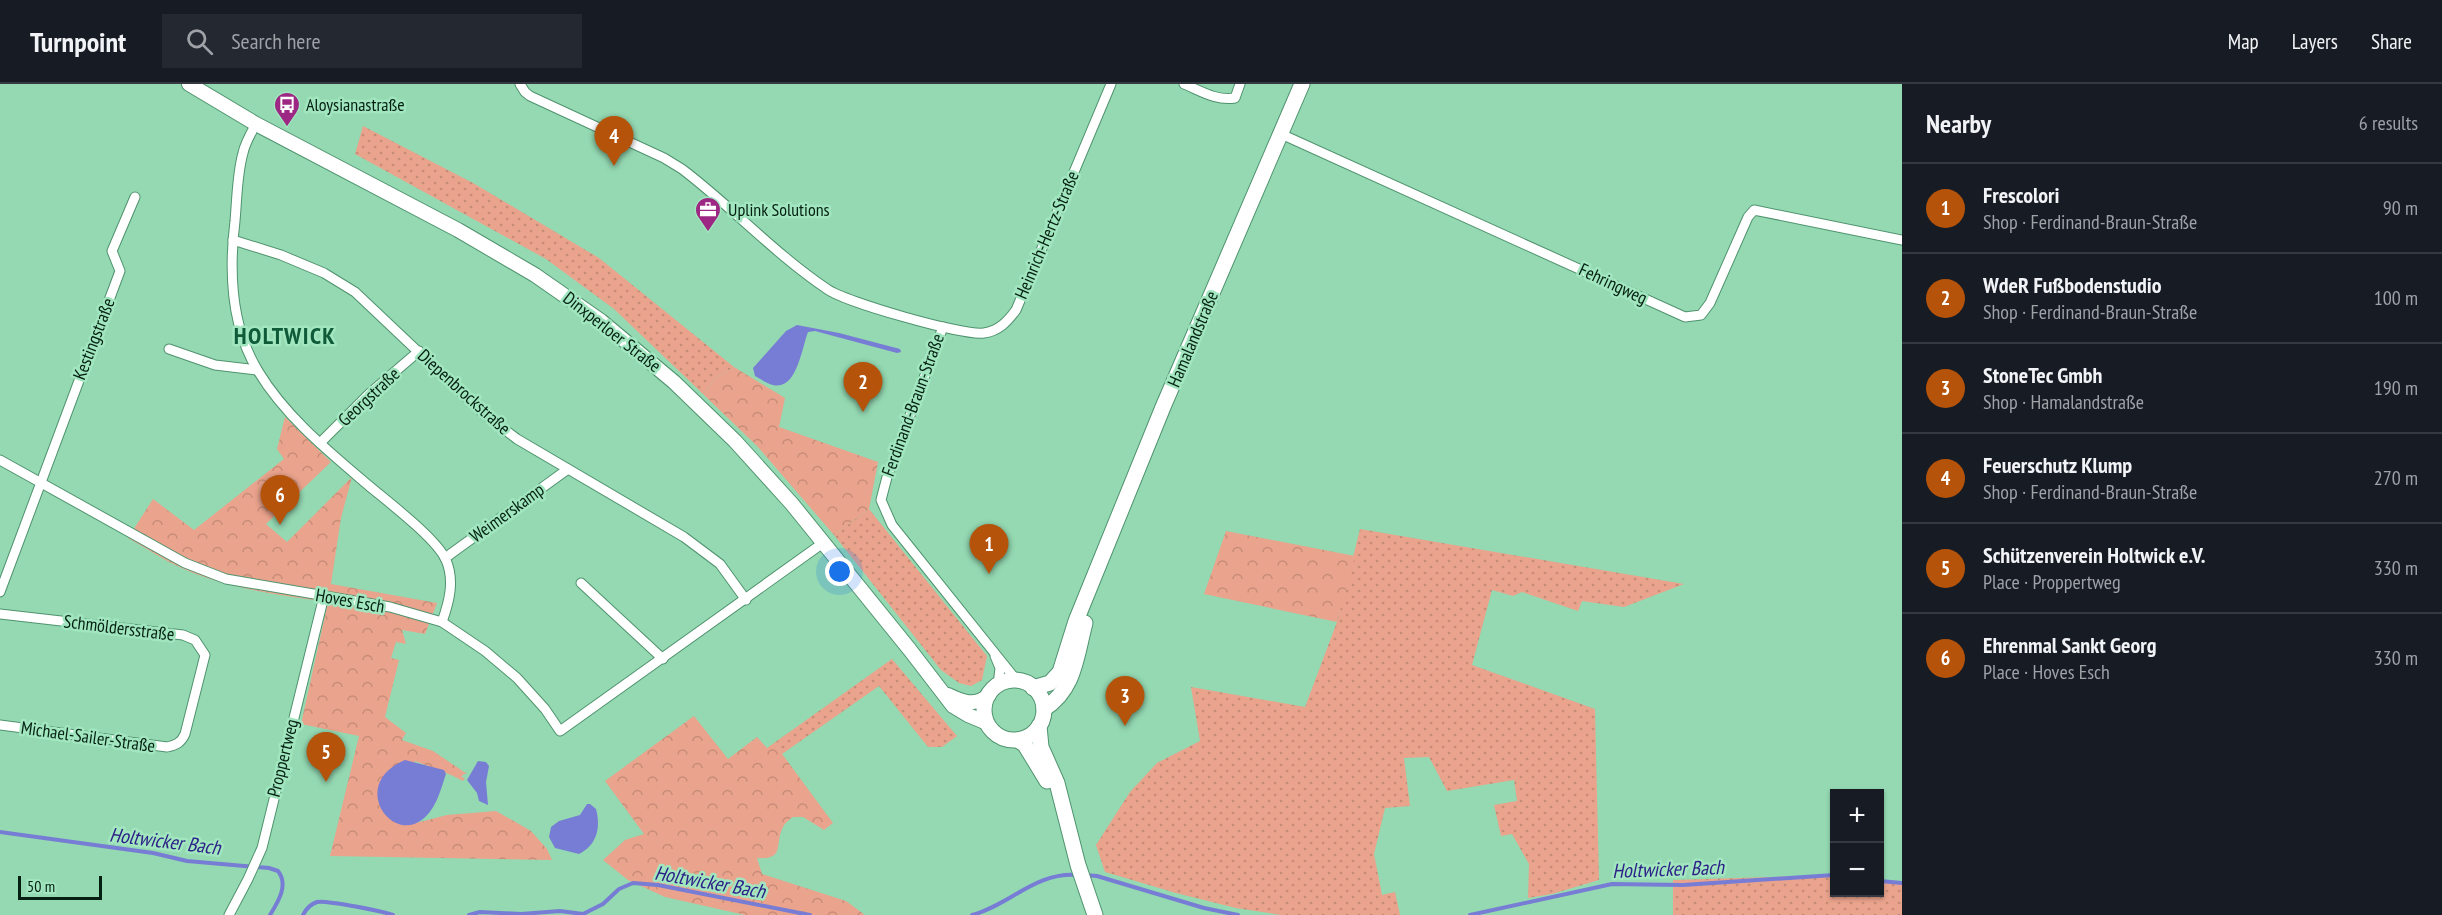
<!DOCTYPE html>
<meta charset="utf-8">
<style>
:root{--surface:#171b24;--page:#242831;--text:#f1f3f6;--muted:#9ea1a6;--line:#363941;--accent:#b45309}
body{margin:0;font-family:"PT Sans Narrow",sans-serif;background:var(--page);color:var(--text)}
.controls{position:absolute;right:18px;bottom:18px;display:grid;overflow:hidden;border-radius:0px;box-shadow:0 2px 4px #0004}
.controls button{width:54px;height:54px;display:grid;place-items:center;padding:0;border:0;border-bottom:2px solid var(--line);background:var(--surface);color:var(--text);font:30px sans-serif}
.scale{position:absolute;left:18px;bottom:15px;width:84px;box-sizing:border-box;padding-left:6px;border:3px solid #042012;border-top:0;font-size:16px;line-height:21px;white-space:nowrap;color:#042012;-webkit-text-stroke:4px #a1e6bf;paint-order:stroke}
.you{position:absolute;left:840px;top:488px;width:21px;height:21px;margin:-15px;border:4px solid #fff;border-radius:50%;background:#1a73e8;box-shadow:0 0 0 9px #1a73e833}
.badge{display:grid;place-items:center;width:39px;height:39px;border-radius:50%;background:var(--accent);color:#fff;font-size:20px;font-weight:700}
.pin{position:absolute;translate:-50% -50px;filter:drop-shadow(0 2px 3px #0008)}
.pin::after{content:'';position:absolute;top:32px;width:21px;height:18px;background:inherit;clip-path:polygon(0 0,100% 0,50% 100%)}
.list{margin:0;padding:0;list-style:none}
h2{display:flex;justify-content:space-between;align-items:center;height:78px;margin:0;padding:0 24px;font-size:26px}
h2 small{font-size:20px;font-weight:400;color:var(--muted)}
.list li{display:grid;grid-template-columns:39px 1fr auto;gap:18px;align-items:center;box-sizing:border-box;height:90px;padding:0 24px;border-top:2px solid var(--line)}
.list b{display:block;font-size:22px;white-space:nowrap}
.list p{margin:0;font-size:20px;white-space:nowrap;color:var(--muted)}
.list em{font-size:20px;font-style:normal;color:var(--muted)}
.icon{flex:none;width:33px;height:33px;fill:none;stroke:currentColor;stroke-width:2;stroke-linecap:round;stroke-linejoin:round}
.map{position:relative;flex:none;width:1902px;height:831px;overflow:hidden}
header{display:flex;align-items:center;gap:36px;box-sizing:border-box;height:84px;padding:0 30px;background:var(--surface);border-bottom:2px solid var(--line)}
header strong{font-size:28px}
nav{display:flex;gap:33px;margin-inline-start:auto;font-size:21px}
.search{width:420px;height:54px;background:var(--page);display:flex;align-items:center;gap:15px;box-sizing:border-box;padding:0 21px;border-radius:0px;color:var(--muted);font-size:22px}
main{display:flex}
aside{flex:1;background:var(--surface)}
.map>svg:first-child{display:block}
</style>
<header>
<strong>Turnpoint</strong>
<div class="search"><svg class="icon" aria-label="search" viewBox="0 0 24 24"><circle cx="10" cy="10" r="6"/><path d="M15 15l6 6"/></svg>Search here</div>
<nav><a>Map</a><a>Layers</a><a>Share</a></nav>
</header>
<main>
<div class="map">
<svg width="1902" height="831" viewBox="0 0 1902 831">
<defs>
<pattern id="grass-dots" width="8" height="8" patternUnits="userSpaceOnUse" patternTransform="scale(1.5)"><rect width="8" height="8" fill="#eaa38c"/><path d="M2 2h.1M6 6h.1" fill="none" stroke="#c78c78" stroke-width="1.8" stroke-linecap="round"/></pattern>
<pattern id="forest-crowns" width="20" height="18" patternUnits="userSpaceOnUse" patternTransform="scale(1.5)"><rect width="20" height="18" fill="#eaa38c"/><path d="M2 6a3 3 0 1 1 6 0M12 15a3 3 0 1 1 6 0" fill="none" stroke="#c78c78"/></pattern>
</defs>
<rect width="100%" height="100%" fill="#94d9b2"/>
<!-- grass -->
<g fill="url(#grass-dots)">
<polygon points="363,42 473,99 599,174 734,283 717,293 703,310 614,225 546,175 355,70"/>
<polygon points="869,425 987,572 982,596 971,602 959,599 941,586 834,451"/>
<polygon points="1360,445 1684,500 1624,523 1582,517 1578,527 1522,508 1513,512 1492,506 1472,581 1595,625 1599,796 1552,810 1528,814 1529,780 1512,750 1501,752 1494,721 1517,717 1514,696 1447,707 1429,673 1404,674 1410,722 1385,724 1374,770 1382,811 1395,808 1400,831 1281,831 1236,824 1176,809 1105,788 1096,761 1130,708 1157,679 1200,657 1191,603 1305,623 1337,538"/>
<polygon points="892,575 957,652 942,663 928,663 879,602 782,670 774,659"/>
<polygon points="1832,791 1834,791 1834,808 1880,808 1880,797 1902,799 1902,831 1673,831 1673,796"/>
</g>
<!-- forest -->
<g fill="url(#forest-crowns)">
<polygon points="734,283 785,314 779,343 878,378 869,425 834,451 757,362 703,310 717,293"/>
<path d="M285,333L331,378L266,440L287,458L352,393L341,434L331,500L437,519L425,550L402,546L406,560L396,558L391,574L399,576L385,633L406,649L402,656L433,667L467,690H464L461,693L465,694L463,697C447,688 432,684 415,677L408,741L447,731L496,727L531,747L547,765L552,776L330,772L359,652L301,640L328,518C280,511 229,505 184,485C165,477 146,464 128,454L153,415L194,446L284,375L277,365Z"/>
<polygon points="1226,447 1355,472 1337,538 1204,510"/>
<path d="M694,632L728,675L757,653L767,664L774,659L833,739L824,746L803,733H793C790,735 785,739 783,743C774,760 786,776 757,774L762,790L846,817L865,831H745L665,813L628,796L603,776L625,756L644,750L605,697Z"/>
</g>
<!-- water -->
<g fill="#777dd4">
<path d="M797,241L839,249L900,265L901,268L897,269L815,247L808,248C802,263 797,307 773,301C767,300 761,295 755,292L753,284L786,247Z"/>
<path d="M405,676L444,686L446,690C441,705 436,725 423,735C392,761 348,700 405,676Z"/>
<polygon points="478,677 486,678 489,682 486,698 488,721 479,717 477,709 467,696"/>
<path d="M587,720H590L596,725C601,744 597,761 579,770L555,764L549,753L551,743L559,737L580,731Z"/>
</g>
<g fill="none" stroke-linecap="round" stroke-linejoin="round">
<!-- stream -->
<g stroke="#777dd4" stroke-width="4">
<path d="M0,748L153,769L187,777L269,784L278,787C289,801 278,818 270,831"/>
<polyline points="1085,791 1097,792 1204,824 1238,831"/>
<polyline points="1880,797 1902,799"/>
<path d="M303,831C306,825 311,820 317,818C326,816 382,827 393,831"/>
<polyline points="469,831 480,828 521,830 560,827 583,830 603,820 619,805 633,799 658,801 810,831"/>
<path d="M972,831C1010,821 1035,788 1077,791"/>
<polyline points="1470,831 1612,800 1683,801 1834,791"/>
</g>
<defs>
<g id="minor">
<path d="M520,0L525,8L530,12L664,74L682,85C732,123 775,170 827,205C845,218 963,252 984,249C999,247 1008,237 1016,226L1111,0"/>
<path d="M1184,0C1201,7 1216,17 1235,14L1240,0"/>
<path d="M256,40C251,49 245,59 243,69C237,90 237,115 235,137C229,186 231,243 258,287C285,332 328,367 368,401C388,418 436,454 446,476C455,497 449,518 442,538"/>
<polyline points="1281,50 1685,233 1701,231 1710,219 1748,133 1754,126 1902,156"/>
<polyline points="233,156 281,171 324,189 355,208 484,330 517,355 684,453 720,480 746,516"/>
<polyline points="943,243 887,393 881,416 892,441 1017,597"/>
<polyline points="169,265 215,281 257,286"/>
<polyline points="320,359 369,310 419,267"/>
<polyline points="0,376 185,479 226,495 390,523 442,538 485,567 517,594 545,625 560,647 823,459"/>
<polyline points="445,474 568,385"/>
<polyline points="581,499 663,575"/>
<polyline points="0,508 120,187 112,167 135,113"/>
<path d="M0,530L183,551L195,556L205,571L185,650C181,659 176,661 167,663L0,641"/>
<polyline points="995,572 1000,584 998,601"/>
<polyline points="229,831 248,795 262,764 324,512"/>
</g>
<g id="secondary">
<polyline points="189,0 256,40 458,146 535,191 601,237 674,298 735,357 792,420 910,566 953,622 968,631 987,639"/>
<path d="M948,611C962,618 975,623 989,611"/>
</g>
<g id="primary">
<circle cx="1014" cy="626" r="30"/>
<polyline points="1033,604 1050,599 1060,588 1076,537 1163,323 1302,0"/>
<path d="M1044,625C1075,605 1076,573 1085,539"/>
<polyline points="1039,642 1041,663 1057,699 1078,781 1095,831"/>
<polyline points="1018,656 1025,661 1047,697"/>
</g>
</defs>
<!-- minor casing -->
<use href="#minor" stroke="#4f936e" stroke-width="11"/>
<!-- secondary casing -->
<use href="#secondary" stroke="#4f936e" stroke-width="16"/>
<!-- primary casing -->
<use href="#primary" stroke="#4f936e" stroke-width="17"/>
<!-- minor -->
<use href="#minor" stroke="#fff" stroke-width="9"/>
<!-- secondary -->
<use href="#secondary" stroke="#fff" stroke-width="14"/>
<!-- primary -->
<use href="#primary" stroke="#fff" stroke-width="15"/>
</g>
<!-- icons -->
<defs>
<symbol id="bus-pin" viewBox="-11 -11 22 30"><path d="M0 17L-7.5 6A9.5 9.5 0 1 1 7.5 6Z" fill="#9d2883" stroke="#a1e6bf"/><path d="M-5-6H5V4H4V6H2V4H-2V6H-4V4H-5ZM-3.5-4V0h7V-4ZM-3.5 1.2v1.5H-2V1.2ZM2 1.2v1.5H3.5V1.2Z" fill="#fff"/></symbol>
<symbol id="office-pin" viewBox="-11 -11 22 30"><path d="M0 17L-7.5 6A9.5 9.5 0 1 1 7.5 6Z" fill="#9d2883" stroke="#a1e6bf"/><path d="M-6-3h4V-5.5h4V-3h4V5H-6ZM-1-4.5V-3h2v-1.5ZM-6 0V1H6V0Z" fill="#fff"/></symbol>
</defs>
<g fill-rule="evenodd">
<use href="#bus-pin" x="272" y="6" width="30" height="40"/>
<use href="#office-pin" x="693" y="111" width="30" height="40"/>
</g>
<g text-anchor="middle" stroke-width="5" stroke-linejoin="round" paint-order="stroke">
<!-- poi labels -->
<g font-size="18" fill="#042012" stroke="#a1e6bf" text-anchor="start">
<text x="306" y="27">Aloysianastraße</text>
<text x="728" y="132">Uplink Solutions</text>
</g>
<!-- street labels -->
<g font-size="18" fill="#042012" stroke="#a1e6bf">
<text transform="translate(1047 151) rotate(-67)" y="6">Heinrich-Hertz-Straße</text>
<text transform="translate(1613 200) rotate(25)" y="6">Fehringweg</text>
<text transform="translate(612 248) rotate(38)" y="6">Dinxperloer Straße</text>
<text transform="translate(94 255) rotate(-69)" y="6">Kestingstraße</text>
<text transform="translate(1193 255) rotate(-67)" y="6">Hamalandstraße</text>
<text transform="translate(464 308) rotate(42)" y="6">Diepenbrockstraße</text>
<text transform="translate(369 313) rotate(-43)" y="6">Georgstraße</text>
<text transform="translate(913 321) rotate(-70)" y="6">Ferdinand-Braun-Straße</text>
<text transform="translate(507 429) rotate(-36)" y="6">Weimerskamp</text>
<text transform="translate(350 517) rotate(10)" y="6">Hoves Esch</text>
<text transform="translate(119 544) rotate(7)" y="6">Schmöldersstraße</text>
<text transform="translate(88 653) rotate(8)" y="6">Michael-Sailer-Straße</text>
<text transform="translate(283 674) rotate(-76)" y="6">Proppertweg</text>
</g>
<!-- water labels -->
<g font-size="20" font-style="italic" fill="#2d2187" stroke="#a1e6bf">
<text transform="translate(165 757) rotate(7)" y="7">Holtwicker Bach</text>
<text transform="translate(1668 785) rotate(-2)" y="7">Holtwicker Bach</text>
<text transform="translate(710 798) rotate(10)" y="7">Holtwicker Bach</text>
</g>
<!-- district labels -->
<g font-size="24" font-weight="bold" letter-spacing="1.5" fill="#0e5a39" stroke="#a1e6bf">
<text x="285" y="260">HOLTWICK</text>
</g>
</g>
</svg>
<div class="controls">
<button>+</button>
<button>−</button>
</div>
<div class="scale">50 m</div>
<div class="you"></div>
<div class="pin badge" style="left:989px;top:490px">1</div>
<div class="pin badge" style="left:863px;top:328px">2</div>
<div class="pin badge" style="left:1125px;top:642px">3</div>
<div class="pin badge" style="left:614px;top:82px">4</div>
<div class="pin badge" style="left:326px;top:698px">5</div>
<div class="pin badge" style="left:280px;top:441px">6</div>
</div>
<aside>
<h2>Nearby<small>6 results</small></h2>
<ul class="list">
<li><span class="badge">1</span><div><b>Frescolori</b><p>Shop · Ferdinand-Braun-Straße</p></div><em>90 m</em></li>
<li><span class="badge">2</span><div><b>WdeR Fußbodenstudio</b><p>Shop · Ferdinand-Braun-Straße</p></div><em>100 m</em></li>
<li><span class="badge">3</span><div><b>StoneTec Gmbh</b><p>Shop · Hamalandstraße</p></div><em>190 m</em></li>
<li><span class="badge">4</span><div><b>Feuerschutz Klump</b><p>Shop · Ferdinand-Braun-Straße</p></div><em>270 m</em></li>
<li><span class="badge">5</span><div><b>Schützenverein Holtwick e.V.</b><p>Place · Proppertweg</p></div><em>330 m</em></li>
<li><span class="badge">6</span><div><b>Ehrenmal Sankt Georg</b><p>Place · Hoves Esch</p></div><em>330 m</em></li>
</ul>
</aside>
</main>
